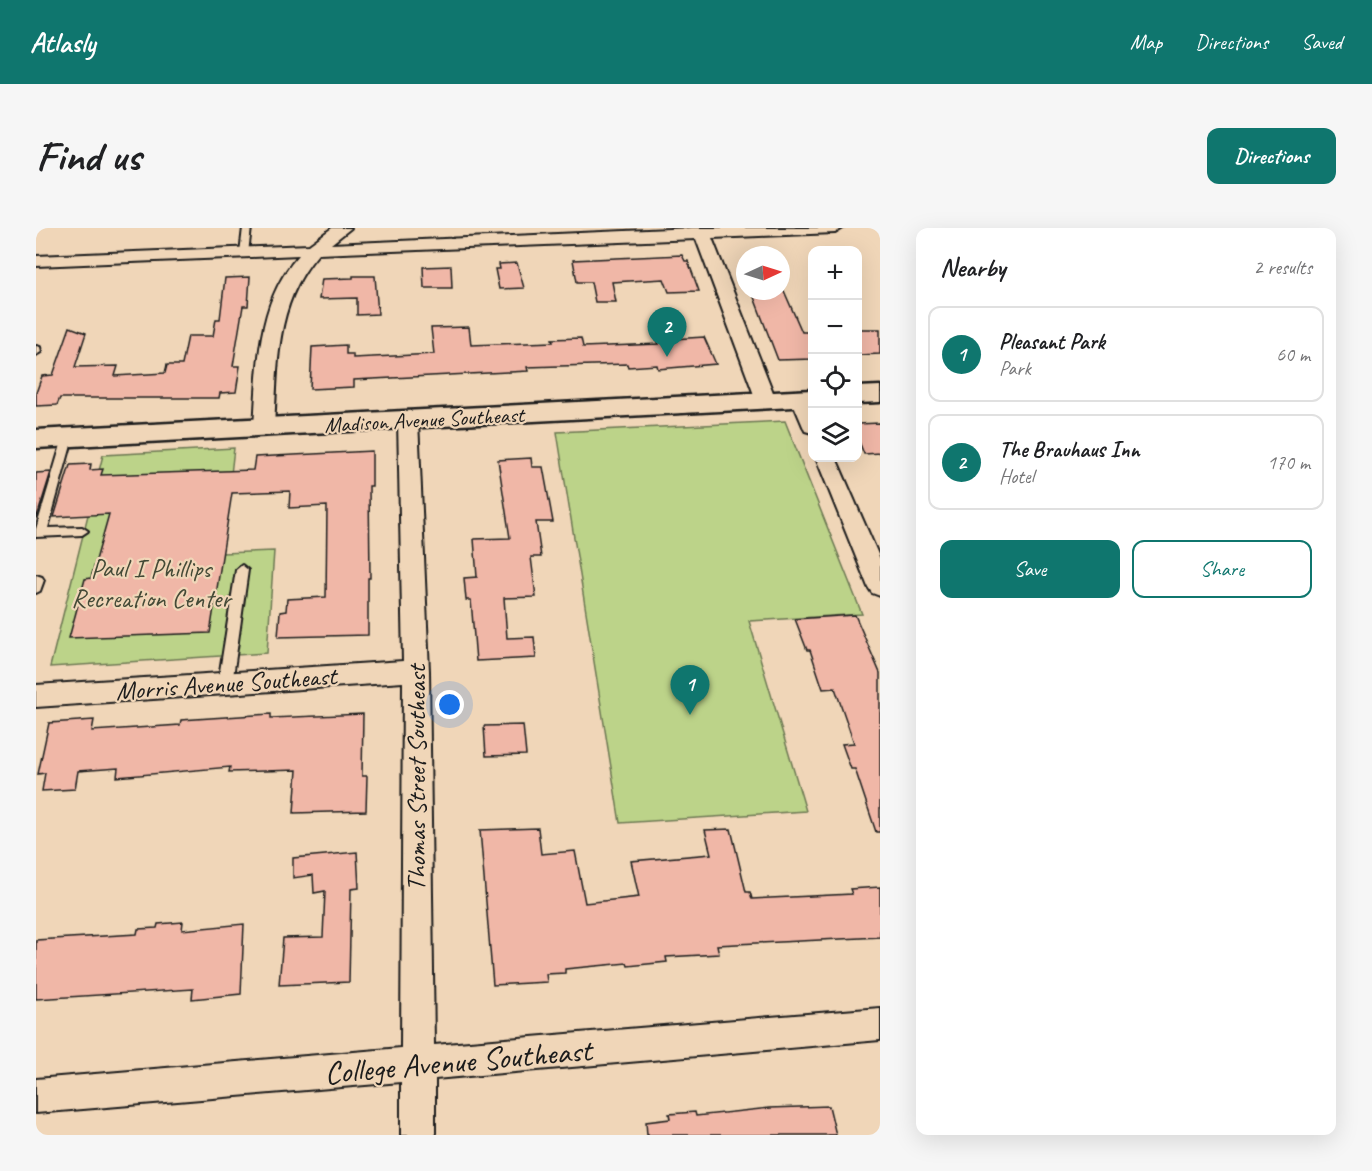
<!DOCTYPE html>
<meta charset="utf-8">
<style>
:root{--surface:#fff;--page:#f6f6f6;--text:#202124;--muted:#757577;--line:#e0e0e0;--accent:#0f766e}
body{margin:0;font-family:Caveat,sans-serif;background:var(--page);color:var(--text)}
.controls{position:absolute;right:18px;top:18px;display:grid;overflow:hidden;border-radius:12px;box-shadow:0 6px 24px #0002}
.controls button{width:54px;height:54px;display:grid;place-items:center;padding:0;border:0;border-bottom:2px solid var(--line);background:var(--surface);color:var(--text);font:30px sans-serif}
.compass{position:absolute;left:700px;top:18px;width:54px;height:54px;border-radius:50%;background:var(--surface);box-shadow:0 6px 24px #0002;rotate:86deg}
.you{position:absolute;left:414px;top:477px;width:21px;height:21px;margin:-15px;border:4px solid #fff;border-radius:50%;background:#1a73e8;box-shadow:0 0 0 9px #1a73e833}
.badge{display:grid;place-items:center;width:39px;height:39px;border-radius:50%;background:var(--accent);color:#fff;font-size:20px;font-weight:700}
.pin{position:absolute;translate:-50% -50px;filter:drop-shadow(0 2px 3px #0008)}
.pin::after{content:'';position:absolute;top:32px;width:21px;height:18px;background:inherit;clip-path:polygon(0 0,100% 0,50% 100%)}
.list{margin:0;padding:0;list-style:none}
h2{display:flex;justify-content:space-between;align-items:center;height:78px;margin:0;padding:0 24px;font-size:26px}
h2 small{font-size:20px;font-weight:400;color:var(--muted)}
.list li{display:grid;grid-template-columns:39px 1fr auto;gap:18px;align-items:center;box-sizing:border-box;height:96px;margin:0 12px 12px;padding:0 12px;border:2px solid var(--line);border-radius:12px}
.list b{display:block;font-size:22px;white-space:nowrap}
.list p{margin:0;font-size:20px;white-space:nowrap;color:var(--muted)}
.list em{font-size:20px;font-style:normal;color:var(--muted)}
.actions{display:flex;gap:12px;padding:18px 24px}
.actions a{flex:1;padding:14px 0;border:2px solid var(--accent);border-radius:12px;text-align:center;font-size:21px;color:var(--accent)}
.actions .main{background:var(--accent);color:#fff}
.icon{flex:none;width:33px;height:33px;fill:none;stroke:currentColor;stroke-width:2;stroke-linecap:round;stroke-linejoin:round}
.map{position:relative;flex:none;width:844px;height:907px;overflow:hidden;border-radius:12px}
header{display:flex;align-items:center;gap:36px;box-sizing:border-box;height:84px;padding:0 30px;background:var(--accent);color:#fff}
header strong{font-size:28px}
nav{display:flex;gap:33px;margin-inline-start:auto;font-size:21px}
.intro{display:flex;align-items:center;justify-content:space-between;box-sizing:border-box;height:144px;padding:0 36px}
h1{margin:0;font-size:42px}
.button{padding:15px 27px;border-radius:12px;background:var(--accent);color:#fff;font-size:21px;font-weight:700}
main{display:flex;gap:36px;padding:0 36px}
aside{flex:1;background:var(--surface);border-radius:12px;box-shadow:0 6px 24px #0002}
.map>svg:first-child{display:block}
</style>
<header>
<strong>Atlasly</strong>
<nav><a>Map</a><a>Directions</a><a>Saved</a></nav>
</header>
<div class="intro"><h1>Find us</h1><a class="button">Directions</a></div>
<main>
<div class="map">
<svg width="844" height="907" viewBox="0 0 844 907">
<rect width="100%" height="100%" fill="#f0d6b8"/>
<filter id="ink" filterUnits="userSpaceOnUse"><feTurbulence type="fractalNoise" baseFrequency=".0167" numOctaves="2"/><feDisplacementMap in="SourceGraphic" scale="12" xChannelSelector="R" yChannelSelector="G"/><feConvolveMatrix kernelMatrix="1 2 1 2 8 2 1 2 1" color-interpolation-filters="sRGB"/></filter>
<g filter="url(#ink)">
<!-- green -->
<g fill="#bcd389" stroke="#6c7852" stroke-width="1.5">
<polygon points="749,193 826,386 713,393 770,583 584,595 521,204"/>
<polygon points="198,220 186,325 238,323 231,425 14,439 67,227"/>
</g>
<!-- building -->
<g fill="#f0b7a7" stroke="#1c1c1c" stroke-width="1.5">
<polygon points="646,27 649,33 652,33 663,63 633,64 628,51 576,54 580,74 559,74 555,54 541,54 537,32"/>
<polygon points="481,35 488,60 463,61 459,41 464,41 463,36"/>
<polygon points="415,38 416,60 388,60 387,39"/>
<polygon points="317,48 339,48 342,86 321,87 321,70 283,71 286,51 317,50"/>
<polygon points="214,49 212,78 207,78 197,138 204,138 200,164 184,165 183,170 24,170 21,177 0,178 0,165 6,148 17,147 34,99 50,105 39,139 82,138 79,148 129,145 131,137 146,137 152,108 177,108 180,91 184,91 189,50"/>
<polygon points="745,56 766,104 777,104 777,131 742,132 716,64 745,63"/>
<polygon points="433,99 435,117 517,114 516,111 545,110 547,119 623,116 621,112 668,109 680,136 622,141 621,137 592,139 591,136 491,139 492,143 318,152 318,159 274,161 276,119 310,117 310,126 317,126 317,130 398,126 395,100"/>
<polygon points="822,101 844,101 844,126 822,127"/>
<polygon points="844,195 844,225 828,226 822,211 822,196"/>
<polygon points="336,223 336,258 333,258 334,350 332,350 332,407 242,409 244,384 250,383 251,371 290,369 291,278 253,280 254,263 196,265 174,405 33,410 49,351 55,350 73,286 18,289 34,237 55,236 54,242 67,241 65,247 217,242 219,229"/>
<polygon points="495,230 496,239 507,239 517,294 500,294 505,329 495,329 500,369 468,370 471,410 498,409 500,430 440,433 435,372 430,372 428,350 441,349 438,311 474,310 462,232"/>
<polygon points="15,244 1,289 0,290 0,245"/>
<polygon points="819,387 844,445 844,604 840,604 819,541 815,541 806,516 818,515 799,460 787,461 774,422 771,422 759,391"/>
<polygon points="235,486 235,490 327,486 326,548 331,548 330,583 258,585 261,542 193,544 194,539 81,549 82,540 42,543 39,561 6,563 9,545 2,546 13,495 58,492 56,503 144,497 145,492"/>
<polygon points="487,497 490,527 450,528 448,498"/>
<polygon points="502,600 505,626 539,623 549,675 603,669 595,633 675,626 669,602 695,601 710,664 714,664 716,671 816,666 814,661 844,659 844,709 681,717 683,726 630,729 631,734 592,738 591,735 529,741 529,745 510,746 511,754 457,757 444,602"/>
<polygon points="321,624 323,660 315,661 313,754 243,757 247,710 287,709 289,663 278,665 277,647 257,650 257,630"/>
<polygon points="147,694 146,702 208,696 205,766 156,771 157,761 0,771 0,712 101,706 102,701 121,700 122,696"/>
<polygon points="793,878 800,907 611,907 610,894 634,891 633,886 659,884 660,888 734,880"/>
</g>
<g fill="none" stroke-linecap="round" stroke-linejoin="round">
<defs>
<g id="lane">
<polygon points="207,0 215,0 212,25 208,28 204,25"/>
<polygon points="0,118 4,119 5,124 0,127"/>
<polygon points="32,206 37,210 12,300 46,299 52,303 46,307 0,309 0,301 27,210"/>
<polygon points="206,337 212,342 196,456 194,460 184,460 182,456 200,342"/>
<polygon points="0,347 6,349 8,352 4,363 0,365"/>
</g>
<g id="street">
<path d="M296,0H315L295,16L656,0H807L799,5L676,10L740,172L737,177L730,178L723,177L720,172L660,11L282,26C238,77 242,137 238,200L235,205L228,207L221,205L218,200C222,140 220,74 263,27L0,38V28L273,17Z"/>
<polygon points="765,164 772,165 776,174 776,205 769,203 755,170 758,165"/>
<polygon points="372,185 379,187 382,192 393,443 398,817 844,780 844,812 399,851 399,907 365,907 365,854 0,885 0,851 365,820 367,454 0,479 0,457 367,433 362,192 365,187"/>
<polygon points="780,230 800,230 844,331 844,368 836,365 832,359"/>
</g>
<g id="secondary">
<polygon points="844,158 844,174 822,175 822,159"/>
<polygon points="776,162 776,178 0,220 0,202"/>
</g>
</defs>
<!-- lane casing -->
<use href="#lane" stroke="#1c1c1c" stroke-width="4"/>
<!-- street casing -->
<use href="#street" stroke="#1c1c1c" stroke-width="4"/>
<!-- secondary casing -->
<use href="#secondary" stroke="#1c1c1c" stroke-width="5"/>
<!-- lane -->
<use href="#lane" fill="#f0d6b8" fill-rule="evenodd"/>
<!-- street -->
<use href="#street" fill="#f0d6b8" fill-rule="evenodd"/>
<!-- secondary -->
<use href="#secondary" fill="#f0d6b8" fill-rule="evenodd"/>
</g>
</g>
<g text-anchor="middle" stroke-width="4.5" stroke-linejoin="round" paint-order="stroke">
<!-- far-street labels -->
<g font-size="22" fill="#1c1c1c" stroke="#f0d6b8">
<text transform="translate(388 191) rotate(-3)" y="8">Madison Avenue Southeast</text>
</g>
<!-- park labels -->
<g font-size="26" fill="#444a37" stroke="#f0d6b8">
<text x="115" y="349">Paul I Phillips<tspan x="115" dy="30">Recreation Center</tspan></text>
</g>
<!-- street labels -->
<g font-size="26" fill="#1c1c1c" stroke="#f0d6b8">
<text transform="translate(190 455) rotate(-4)" y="9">Morris Avenue Southeast</text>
<text transform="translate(380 550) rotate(-90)" y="9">Thomas Street Southeast</text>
</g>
<!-- near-street labels -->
<g font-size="32" fill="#1c1c1c" stroke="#f0d6b8">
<text transform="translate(422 833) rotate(-5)" y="11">College Avenue Southeast</text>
</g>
</g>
</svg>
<div class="controls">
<button>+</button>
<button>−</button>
<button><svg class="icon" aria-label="locate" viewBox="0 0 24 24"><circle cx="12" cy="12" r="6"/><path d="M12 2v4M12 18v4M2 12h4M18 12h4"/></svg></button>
<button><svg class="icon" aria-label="layers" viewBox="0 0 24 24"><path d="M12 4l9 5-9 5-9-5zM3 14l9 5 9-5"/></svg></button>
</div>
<svg class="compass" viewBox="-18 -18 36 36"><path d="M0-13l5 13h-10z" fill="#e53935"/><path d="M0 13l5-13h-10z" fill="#757577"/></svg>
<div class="you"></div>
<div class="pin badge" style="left:654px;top:487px">1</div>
<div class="pin badge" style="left:631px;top:129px">2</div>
</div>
<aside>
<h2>Nearby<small>2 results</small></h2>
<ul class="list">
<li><span class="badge">1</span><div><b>Pleasant Park</b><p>Park</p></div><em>60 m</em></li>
<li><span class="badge">2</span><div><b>The Brauhaus Inn</b><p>Hotel</p></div><em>170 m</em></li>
</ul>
<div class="actions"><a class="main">Save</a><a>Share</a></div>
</aside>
</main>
